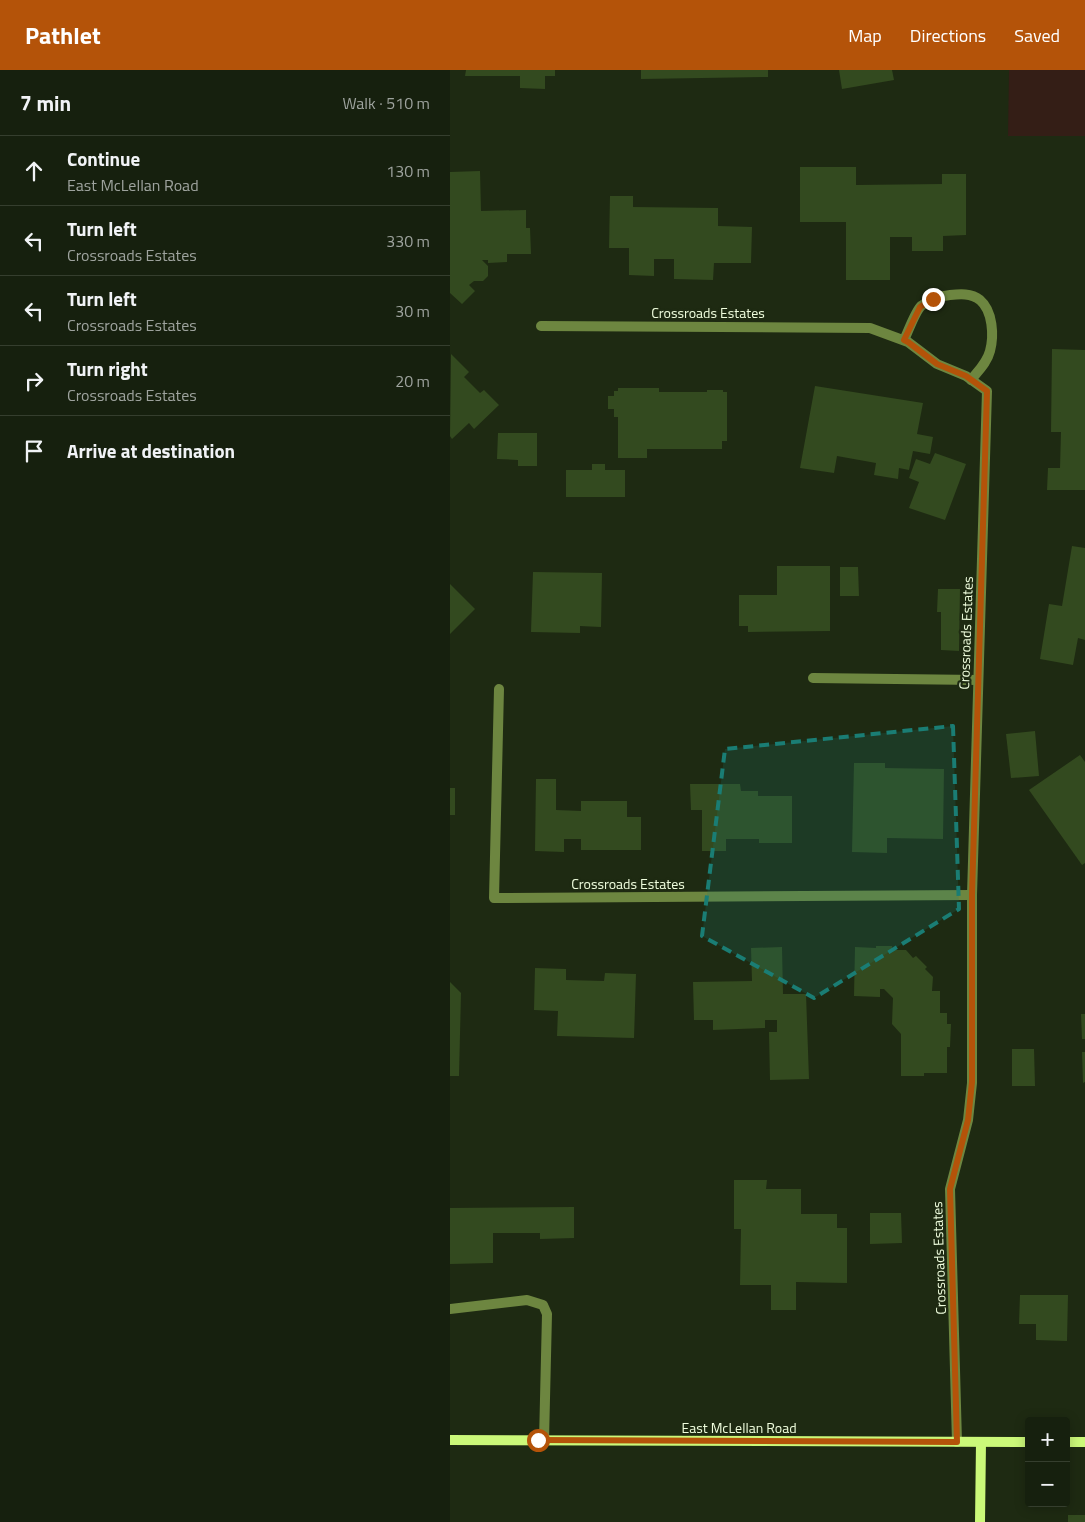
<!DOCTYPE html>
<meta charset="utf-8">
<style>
:root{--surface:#16200e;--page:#232d1c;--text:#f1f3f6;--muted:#9ea39e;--line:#353e2e;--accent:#b45309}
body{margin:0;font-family:"Titillium Web",sans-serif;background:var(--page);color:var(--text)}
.controls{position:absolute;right:15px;bottom:15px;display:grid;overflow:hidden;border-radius:5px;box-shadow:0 2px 12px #0003}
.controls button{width:45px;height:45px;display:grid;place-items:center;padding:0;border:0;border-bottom:1px solid var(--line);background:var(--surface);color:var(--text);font:25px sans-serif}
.stop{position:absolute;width:15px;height:15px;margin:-11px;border:4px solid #b45309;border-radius:50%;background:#fff}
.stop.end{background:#b45309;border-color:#fff;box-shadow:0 1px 5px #0008}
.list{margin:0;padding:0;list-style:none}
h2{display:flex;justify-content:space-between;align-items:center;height:65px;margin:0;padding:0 20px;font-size:21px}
h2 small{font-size:16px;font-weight:400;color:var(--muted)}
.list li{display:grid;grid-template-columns:32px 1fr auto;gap:15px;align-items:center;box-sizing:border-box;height:70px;padding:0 20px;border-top:1px solid var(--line)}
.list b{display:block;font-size:19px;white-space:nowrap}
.list p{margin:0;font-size:16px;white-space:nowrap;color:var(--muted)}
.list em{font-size:16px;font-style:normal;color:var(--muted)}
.icon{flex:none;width:28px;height:28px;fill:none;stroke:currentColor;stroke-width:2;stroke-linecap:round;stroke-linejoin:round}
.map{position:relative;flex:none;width:635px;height:1452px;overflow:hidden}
header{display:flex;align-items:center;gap:30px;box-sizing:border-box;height:70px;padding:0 25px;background:var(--accent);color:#fff}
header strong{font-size:24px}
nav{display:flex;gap:28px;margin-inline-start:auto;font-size:18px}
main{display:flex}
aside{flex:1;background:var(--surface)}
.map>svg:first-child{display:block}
</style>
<header>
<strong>Pathlet</strong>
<nav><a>Map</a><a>Directions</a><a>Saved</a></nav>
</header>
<main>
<aside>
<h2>7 min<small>Walk · 510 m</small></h2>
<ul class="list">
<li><svg class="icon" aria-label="ahead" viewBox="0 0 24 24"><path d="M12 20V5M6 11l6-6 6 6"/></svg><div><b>Continue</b><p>East McLellan Road</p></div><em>130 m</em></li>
<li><svg class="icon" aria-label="left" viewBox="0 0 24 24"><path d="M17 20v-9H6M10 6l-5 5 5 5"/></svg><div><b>Turn left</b><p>Crossroads Estates</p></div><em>330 m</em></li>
<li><svg class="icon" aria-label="left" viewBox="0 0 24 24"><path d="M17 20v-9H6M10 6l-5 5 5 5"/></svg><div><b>Turn left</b><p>Crossroads Estates</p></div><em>30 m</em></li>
<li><svg class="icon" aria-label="right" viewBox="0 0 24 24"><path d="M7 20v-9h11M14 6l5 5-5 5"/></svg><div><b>Turn right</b><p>Crossroads Estates</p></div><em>20 m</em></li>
<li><svg class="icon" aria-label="arrive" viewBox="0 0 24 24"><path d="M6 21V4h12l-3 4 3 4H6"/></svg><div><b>Arrive at destination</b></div></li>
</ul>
</aside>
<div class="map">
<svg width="635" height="1452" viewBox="0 0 635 1452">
<rect width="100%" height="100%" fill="#1e2a12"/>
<!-- green -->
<polygon fill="#341e16" points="559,0 635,0 635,66 558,66"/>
<!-- building -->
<g fill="#334a1f">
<polygon points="16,0 105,0 105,6 95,6 95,19 70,18 70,6 15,6"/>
<polygon points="191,0 318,0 318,7 191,9"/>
<polygon points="389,0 442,0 444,10 392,19"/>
<polygon points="350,97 406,97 406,115 492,114 492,104 516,104 516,165 493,166 493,181 462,181 462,167 440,167 440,210 396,210 396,152 350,152"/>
<polygon points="30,101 31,141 76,140 76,158 80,158 81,184 57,184 57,192 38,193 38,190 32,190 38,196 38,206 33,211 24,211 19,215 25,221 12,234 0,223 0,102"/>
<polygon points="160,126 183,126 183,137 268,138 268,156 302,157 301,193 264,193 263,210 224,209 224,189 204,189 204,206 179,205 179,178 159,178"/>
<polygon points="602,279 635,280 635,420 597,420 598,398 610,398 611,362 601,362"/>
<polygon points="1,284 19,302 14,307 30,323 34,320 49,335 24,359 19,353 2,369 0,366"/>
<polygon points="365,316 473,333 467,364 483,367 480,384 463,381 459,400 449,398 448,409 424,405 426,393 387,386 384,403 350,398"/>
<polygon points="168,318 209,318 209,322 257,322 257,320 273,320 273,322 277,322 277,371 272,371 272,379 197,379 197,388 168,388 168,347 164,347 164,339 158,339 158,326 164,326 164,321 168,321"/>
<polygon points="48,363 87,363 87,396 68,396 68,390 47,389"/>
<polygon points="485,383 516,394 495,450 459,438 469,412 459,408 466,389 480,394"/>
<polygon points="142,394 155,394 155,400 175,400 175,427 116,427 116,400 142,400"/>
<polygon points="622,476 635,478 635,570 628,568 623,595 590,589 599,534 612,536"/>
<polygon points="327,496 380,496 380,561 298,562 298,556 289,556 289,525 327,525"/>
<polygon points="390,497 408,497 409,526 390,526"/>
<polygon points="83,502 152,503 151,557 130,556 130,563 81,562"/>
<polygon points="0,514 25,539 0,564"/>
<polygon points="488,519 510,519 509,581 491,580 491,542 487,542"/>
<polygon points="585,661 589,706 561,708 556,664"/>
<polygon points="630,685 635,692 635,793 632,795 579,720"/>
<polygon points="404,693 435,693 435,698 494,699 493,769 437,768 437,783 402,782"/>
<polygon points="86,709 106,709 106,740 131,741 131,731 177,731 177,747 191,747 191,780 131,780 131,769 114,769 114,782 85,781"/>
<polygon points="240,714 290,714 291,721 308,721 308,726 342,726 342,773 309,773 309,769 276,769 276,781 252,781 252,740 241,740"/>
<rect x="0" y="718" width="5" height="27"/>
<polygon points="426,876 442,876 442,880 456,880 463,888 466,886 477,897 475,899 483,907 482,921 490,921 490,943 497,943 497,954 501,954 500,977 497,977 497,1003 474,1003 474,1006 451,1006 451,964 442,954 443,928 434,919 430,919 430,927 404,926 405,877 426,878"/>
<polygon points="332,877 333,924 356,924 359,1009 320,1010 319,962 327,962 327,950 315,950 315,958 263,960 263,950 244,950 243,912 302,911 301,878"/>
<polygon points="85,898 116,899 116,910 154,911 155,903 186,904 184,968 107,966 108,941 84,940"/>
<polygon points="0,912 11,923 9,1006 0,1006"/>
<polygon points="631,944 635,944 635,969 632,969"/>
<polygon points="562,979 584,979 585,1016 562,1016"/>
<polygon points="632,982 635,982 635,1012 633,1013"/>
<polygon points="284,1110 317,1110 316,1119 351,1119 351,1144 387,1144 387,1158 397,1158 397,1213 346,1212 346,1240 321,1240 321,1215 290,1215 291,1159 284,1159"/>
<polygon points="124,1137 124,1168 90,1169 90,1163 43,1163 43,1193 0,1194 0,1138"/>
<polygon points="420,1143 451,1143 452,1173 420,1174"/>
<polygon points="570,1225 618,1225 617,1271 586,1270 586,1254 569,1254"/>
<rect x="618" y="1445" width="17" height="7"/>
</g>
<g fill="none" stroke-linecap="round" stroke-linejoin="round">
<!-- lane -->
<g stroke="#6d8640" stroke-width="10">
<polyline points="363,608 528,610"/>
<polyline points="0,1239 77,1230 93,1235 97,1244 94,1371"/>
</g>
<!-- street -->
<g stroke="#6d8640" stroke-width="10">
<polyline points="91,256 420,258 458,272 487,294 516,306 537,321 522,825 522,1013 518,1050 500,1119 507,1372"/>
<path d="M454,270C458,262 465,242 471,236C479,230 490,226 500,225C510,224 521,223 530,230C543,241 544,266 540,281C537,293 528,301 521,310"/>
<polyline points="49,619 44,828 522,825"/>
</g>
<!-- secondary -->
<g stroke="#cbf879" stroke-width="10">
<polyline points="0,1370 579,1372"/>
<polyline points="616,1372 635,1372"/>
<polyline points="530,1452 531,1372"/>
</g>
</g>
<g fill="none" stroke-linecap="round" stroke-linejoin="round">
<!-- route -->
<polyline stroke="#b45309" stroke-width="6" points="88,1370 507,1372 500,1119 518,1050 522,1012 522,825 537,321 516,306 487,294 458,272 454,270 470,237 483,229"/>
</g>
<!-- marked area -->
<path fill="#1a7d74" fill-opacity="0.2" stroke="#1a7d74" stroke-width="4" stroke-dasharray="10 6" stroke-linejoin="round" d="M503,656L509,839L364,928L252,866L275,679Z"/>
<g text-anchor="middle" stroke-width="4.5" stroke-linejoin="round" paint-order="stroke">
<!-- street labels -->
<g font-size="14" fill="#effddd" stroke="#1e2a12">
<text x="258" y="248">Crossroads Estates</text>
<text transform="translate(516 563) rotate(-88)" y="5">Crossroads Estates</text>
<text x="178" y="819">Crossroads Estates</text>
<text transform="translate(489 1188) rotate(-92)" y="5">Crossroads Estates</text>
<text x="289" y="1363">East McLellan Road</text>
</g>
</g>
</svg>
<div class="controls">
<button>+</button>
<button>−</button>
</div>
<div class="stop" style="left:88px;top:1370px"></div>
<div class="stop end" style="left:483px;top:229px"></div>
</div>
</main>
